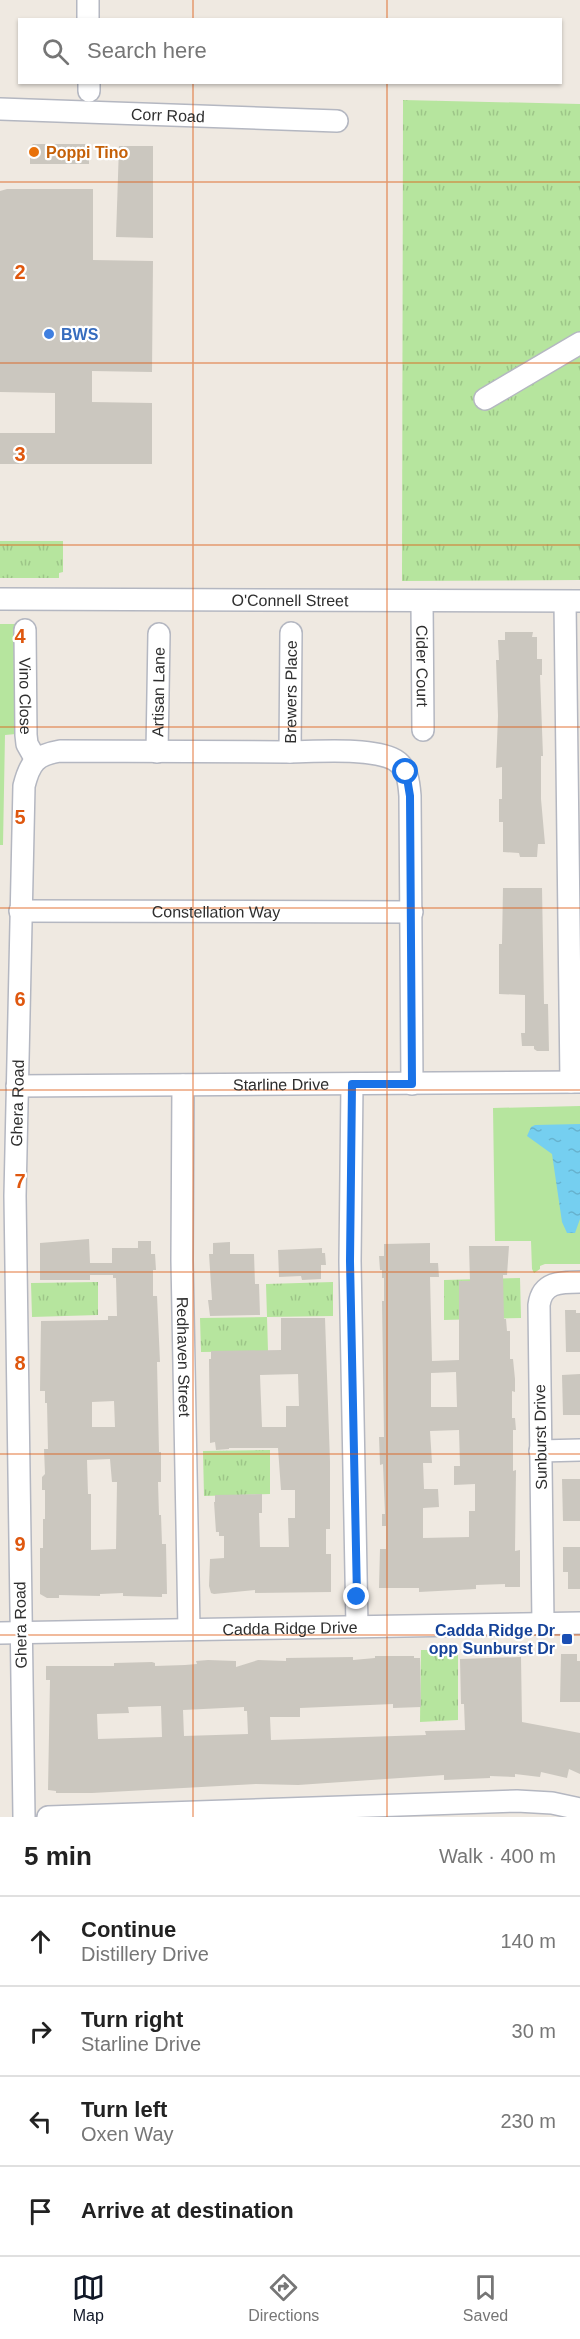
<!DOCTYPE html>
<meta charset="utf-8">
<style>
:root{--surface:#fff;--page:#f6f6f6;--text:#222;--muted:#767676;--line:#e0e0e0;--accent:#111827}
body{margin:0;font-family:Helvetica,sans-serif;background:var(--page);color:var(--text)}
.stop{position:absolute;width:18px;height:18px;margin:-14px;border:4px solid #1a73e8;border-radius:50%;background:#fff}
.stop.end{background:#1a73e8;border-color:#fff;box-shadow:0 2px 6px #0008}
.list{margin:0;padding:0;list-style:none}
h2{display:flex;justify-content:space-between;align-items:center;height:78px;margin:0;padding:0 24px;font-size:26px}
h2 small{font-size:20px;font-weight:400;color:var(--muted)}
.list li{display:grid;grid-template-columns:39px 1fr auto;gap:18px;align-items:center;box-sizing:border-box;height:90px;padding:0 24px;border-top:2px solid var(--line)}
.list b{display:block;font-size:22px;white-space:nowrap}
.list p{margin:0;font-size:20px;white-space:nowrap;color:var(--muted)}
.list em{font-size:20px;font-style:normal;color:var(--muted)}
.icon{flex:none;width:33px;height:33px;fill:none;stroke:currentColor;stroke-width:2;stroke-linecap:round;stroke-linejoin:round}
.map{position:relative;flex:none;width:580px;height:1817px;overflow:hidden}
.search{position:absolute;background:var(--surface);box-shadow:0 2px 4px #0004;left:18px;right:18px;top:18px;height:66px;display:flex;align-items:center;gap:15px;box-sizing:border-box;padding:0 21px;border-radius:0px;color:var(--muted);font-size:22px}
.sheet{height:438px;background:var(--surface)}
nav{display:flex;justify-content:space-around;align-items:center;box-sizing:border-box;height:84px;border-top:2px solid var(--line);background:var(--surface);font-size:16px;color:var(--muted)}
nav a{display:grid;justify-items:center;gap:3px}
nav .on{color:var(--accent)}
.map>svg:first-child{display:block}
</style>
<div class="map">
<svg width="580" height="1817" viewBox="0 0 580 1817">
<defs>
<pattern id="grass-tufts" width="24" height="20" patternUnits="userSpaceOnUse" patternTransform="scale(1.5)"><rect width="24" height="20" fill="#b6e59e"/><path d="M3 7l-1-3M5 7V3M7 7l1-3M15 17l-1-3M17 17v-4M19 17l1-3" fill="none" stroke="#9dc588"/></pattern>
<pattern id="water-ripples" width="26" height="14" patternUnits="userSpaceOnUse" patternTransform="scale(1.5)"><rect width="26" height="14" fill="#75cff0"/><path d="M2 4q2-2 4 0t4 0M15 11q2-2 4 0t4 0" fill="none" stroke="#66b2ce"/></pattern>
</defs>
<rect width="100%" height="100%" fill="#efe9e1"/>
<!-- grass -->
<g fill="url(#grass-tufts)">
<polygon points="403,100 580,104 580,580 402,581"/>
<polygon points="0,541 63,541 63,572 59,573 59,578 0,578"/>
<polygon points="520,1278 521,1318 444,1320 444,1280"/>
<polygon points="98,1282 98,1315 32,1317 31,1283"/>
<polygon points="333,1282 333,1316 267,1317 268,1351 201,1352 200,1318 267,1317 266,1284"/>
<polygon points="270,1450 270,1494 204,1496 203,1451"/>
<polygon points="421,1650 458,1650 458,1720 420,1722"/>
</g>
<!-- park -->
<g fill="#b6e59e">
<polygon points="0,624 16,624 16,734 5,735 3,845 0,845"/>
<polygon points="580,1106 580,1264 545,1264 540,1266 540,1269 534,1273 532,1269 531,1241 495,1241 493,1108"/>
</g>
<!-- water -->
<polygon fill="url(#water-ripples)" points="580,1124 580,1219 575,1233 567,1233 562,1222 552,1154 527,1136 531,1127 535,1125"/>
<!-- building -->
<g fill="#cbc7bf" fill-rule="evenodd">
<polygon points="33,144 89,144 89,164 30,164 30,147"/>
<polygon points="119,146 153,146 153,238 116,237"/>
<polygon points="7,189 93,189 93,260 153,261 152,372 92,371 92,402 152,403 152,464 0,464 0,433 55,433 55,393 0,392 0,191"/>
<polygon points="505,632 533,632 532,637 537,637 537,659 542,659 542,675 540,675 543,756 541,756 541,799 545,844 538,844 537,857 520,857 519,853 503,852 503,822 499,822 499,799 502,799 502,767 496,768 498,716 496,660 499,660 498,640 505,640"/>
<polygon points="503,888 542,888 544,1004 548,1004 549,1051 537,1051 534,1049 534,1046 522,1046 521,1033 525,1033 525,995 499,994 499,944 502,944"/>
<path d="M89,1239L90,1263H112V1248H138V1241H151V1254H155L156,1270H153V1296H157L160,1362H157L159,1452H161V1482H158L159,1515H161L162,1544H166L167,1594H162V1597L123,1596V1593L100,1594V1596L59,1595V1598H47L40,1594V1548H43V1519H45V1490H42V1477L45,1474L44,1449H48L47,1403H45V1391H40L41,1321L108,1320V1316H117L116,1278H113V1275H90V1280H40V1243ZM114,1401L115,1427H92V1402ZM110,1459L112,1482H117L116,1549L91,1550V1494H88L87,1460Z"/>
<polygon points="230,1242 230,1254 254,1254 255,1284 259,1284 260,1315 210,1316 208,1300 212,1300 209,1254 213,1254 213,1243"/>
<path d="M430,1243V1263H438L439,1277H430L432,1361L459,1360V1281H470L469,1246H509L507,1275H503L504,1319H506L507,1331H510V1359H513L515,1379V1392L512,1391V1418H515L516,1430H513V1471L516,1470L515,1551L520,1550V1587H505V1584L476,1585V1589L419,1592V1588H379L380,1549H386V1526H382V1514H385L383,1464L380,1465L379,1437H384L382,1301H384V1278H382V1270H380L379,1256H384V1244ZM456,1372L457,1407H431V1373ZM459,1430L460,1466H454V1485L475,1484V1511H469V1537L423,1538V1508L439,1507L438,1489H424L423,1463H432L430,1431Z"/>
<polygon points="322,1248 322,1253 325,1253 326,1265 321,1265 321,1279 302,1280 301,1276 279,1277 278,1250"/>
<polygon points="565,1310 576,1310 576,1313 580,1313 580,1352 566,1352"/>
<path d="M281,1318H325L330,1462V1529H326V1554H331V1592L255,1593V1590L214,1594L211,1593L209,1586L210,1559L224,1558V1536H219V1532H216L214,1502H215V1495L262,1494V1513H259L260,1547H289L288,1518H295V1490H281L278,1448H229V1449L216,1450L215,1442L210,1443L209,1359H211V1351L281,1350ZM298,1374L299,1406H286V1427H262L260,1375Z"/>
<polygon points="580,1374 580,1415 563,1415 562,1375"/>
<polygon points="562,1479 580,1479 580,1521 563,1521"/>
<polygon points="563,1547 580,1547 580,1589 568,1589 568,1572 563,1572"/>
<polygon points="561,1654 577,1654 577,1661 580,1661 580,1702 560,1702"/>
<path d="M375,1656H414V1658H420L421,1707L393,1708V1704L300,1708V1717H270L271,1740L426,1735L425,1731L465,1730L464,1704H461L460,1659L521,1657L522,1722L580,1733V1774L569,1769L567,1778L541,1772L540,1777L515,1774V1777L490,1776V1778L444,1780V1775L298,1785L256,1784L92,1793H56V1791L48,1790L50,1680H46V1666H114V1663L152,1662L155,1663V1666L185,1665L197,1664L196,1661L208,1660L236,1661V1667L258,1660L286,1661V1658L353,1657V1660L375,1658ZM161,1706L162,1737L98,1739L97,1714L129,1713L128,1707ZM244,1707V1711H247L248,1734L184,1736L183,1710Z"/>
</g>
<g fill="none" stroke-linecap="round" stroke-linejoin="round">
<defs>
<g id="minor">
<polyline points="88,0 88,20"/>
<polyline points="89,82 89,91"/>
<path id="s1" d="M0,109L337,121"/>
<polyline points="485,399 580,343"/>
<path id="s2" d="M0,599L580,601"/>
<path id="s3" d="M422,602L423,730"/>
<polyline points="565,602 571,1082"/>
<path id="s4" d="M25,630L26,735L27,744L36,760"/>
<path id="s5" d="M157,752L159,634"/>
<path id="s6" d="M290,752L291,633"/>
<path id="s7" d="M20,911L412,912"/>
<polyline points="352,1084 350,1261 357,1626"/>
<path id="s8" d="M183,1085L182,1260L189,1629"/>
<path id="s9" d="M17,1086L580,1082"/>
<polyline points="540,1451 580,1450"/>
<path d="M543,1623L539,1305C542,1282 560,1282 580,1282"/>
<path id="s10" d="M0,1633L580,1623"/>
<path id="s11" d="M24,1817L15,1196L24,786C30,762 36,755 60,751C136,751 211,752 286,752C314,752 371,747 395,760C408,768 409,783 410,796L412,1084"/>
<polyline points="48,1817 517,1801 552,1803 580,1809"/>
</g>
</defs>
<!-- minor casing -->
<use href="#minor" stroke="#b4b7c1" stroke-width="24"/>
<!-- minor -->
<use href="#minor" stroke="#fff" stroke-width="21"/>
</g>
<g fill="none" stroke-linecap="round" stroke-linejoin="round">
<!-- route -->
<polyline stroke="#1a73e8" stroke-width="8" points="357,1597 350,1261 352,1084 412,1084 410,796 406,772"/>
</g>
<!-- grid -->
<path fill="none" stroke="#df570e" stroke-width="1.5" stroke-opacity="0.55" d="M193,0V20M387,0V20M193,82V1817M387,82V1817M0,182H580M0,363H580M0,545H580M0,727H580M0,908H580M0,1090H580M0,1272H580M0,1454H580M0,1635H580"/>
<!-- markers -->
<circle fill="#e8710a" stroke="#fff" stroke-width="2" cx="34" cy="152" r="6"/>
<circle fill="#3f7fe0" stroke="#fff" stroke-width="2" cx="49" cy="334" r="6"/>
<rect fill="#1a4fb4" stroke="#fff" stroke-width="2" x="561" y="1633" width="12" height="12" rx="3"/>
<g text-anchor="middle" stroke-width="4.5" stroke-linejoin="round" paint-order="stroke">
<!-- street labels -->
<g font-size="16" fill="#2e2e2e" stroke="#fff">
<text dy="6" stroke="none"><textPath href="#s1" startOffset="168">Corr Road</textPath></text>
<text dy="6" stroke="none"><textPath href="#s2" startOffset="290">O'Connell Street</textPath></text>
<text dy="6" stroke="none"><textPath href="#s3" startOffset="64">Cider Court</textPath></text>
<text dy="6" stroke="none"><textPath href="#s6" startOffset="60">Brewers Place</textPath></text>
<text dy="6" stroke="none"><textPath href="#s5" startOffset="60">Artisan Lane</textPath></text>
<text dy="6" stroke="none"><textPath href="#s4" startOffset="66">Vino Close</textPath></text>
<text dy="6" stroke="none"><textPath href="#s7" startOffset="196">Constellation Way</textPath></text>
<text dy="6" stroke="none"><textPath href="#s9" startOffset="264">Starline Drive</textPath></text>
<text dy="6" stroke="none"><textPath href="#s11" startOffset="714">Ghera Road</textPath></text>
<text dy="6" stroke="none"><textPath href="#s8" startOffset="272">Redhaven Street</textPath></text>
<text transform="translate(540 1437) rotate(-91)" y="6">Sunburst Drive</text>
<text transform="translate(20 1625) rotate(-91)" y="6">Ghera Road</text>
<text dy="6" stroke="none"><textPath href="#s10" startOffset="290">Cadda Ridge Drive</textPath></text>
</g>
<!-- food labels -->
<g font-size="16" font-weight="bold" fill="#c56008" stroke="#fff" text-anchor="start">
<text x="46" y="158">Poppi Tino</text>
</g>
<!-- shop labels -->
<g font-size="16" font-weight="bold" fill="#366cbe" stroke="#fff" text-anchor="start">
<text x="61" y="340">BWS</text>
</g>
<!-- transit labels -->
<g font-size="16" font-weight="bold" fill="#164399" stroke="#fff" text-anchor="end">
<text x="555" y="1636">Cadda Ridge Dr<tspan x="555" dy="18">opp Sunburst Dr</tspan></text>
</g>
</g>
<g font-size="20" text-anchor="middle" font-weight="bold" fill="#df570e" stroke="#fff" stroke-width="4.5" stroke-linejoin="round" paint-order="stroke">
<text x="20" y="279">2</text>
<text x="20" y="461">3</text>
<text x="20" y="643">4</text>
<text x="20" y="824">5</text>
<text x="20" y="1006">6</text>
<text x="20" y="1188">7</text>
<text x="20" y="1370">8</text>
<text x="20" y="1551">9</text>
</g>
</svg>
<div class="stop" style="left:406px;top:772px"></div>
<div class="stop end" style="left:357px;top:1597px"></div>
<div class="search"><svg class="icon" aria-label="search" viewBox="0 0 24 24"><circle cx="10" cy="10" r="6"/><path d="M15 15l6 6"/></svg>Search here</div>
</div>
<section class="sheet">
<h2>5 min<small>Walk · 400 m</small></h2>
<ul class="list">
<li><svg class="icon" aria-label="ahead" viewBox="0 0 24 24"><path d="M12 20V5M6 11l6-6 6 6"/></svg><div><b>Continue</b><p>Distillery Drive</p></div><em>140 m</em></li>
<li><svg class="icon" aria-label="right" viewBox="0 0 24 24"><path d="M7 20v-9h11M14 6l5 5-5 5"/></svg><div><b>Turn right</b><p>Starline Drive</p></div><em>30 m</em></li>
<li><svg class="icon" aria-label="left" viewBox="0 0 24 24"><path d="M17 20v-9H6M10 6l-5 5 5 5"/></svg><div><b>Turn left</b><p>Oxen Way</p></div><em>230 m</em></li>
<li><svg class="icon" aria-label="arrive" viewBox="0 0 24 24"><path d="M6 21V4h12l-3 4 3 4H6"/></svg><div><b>Arrive at destination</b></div></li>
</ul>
</section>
<nav>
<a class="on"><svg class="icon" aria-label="map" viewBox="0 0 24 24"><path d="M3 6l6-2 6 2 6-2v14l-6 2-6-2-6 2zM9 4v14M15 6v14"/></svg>Map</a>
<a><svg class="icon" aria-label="directions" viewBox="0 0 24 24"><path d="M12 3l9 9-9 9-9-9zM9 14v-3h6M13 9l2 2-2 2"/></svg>Directions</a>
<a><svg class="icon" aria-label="saved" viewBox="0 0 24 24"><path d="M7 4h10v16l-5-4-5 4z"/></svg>Saved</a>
</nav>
